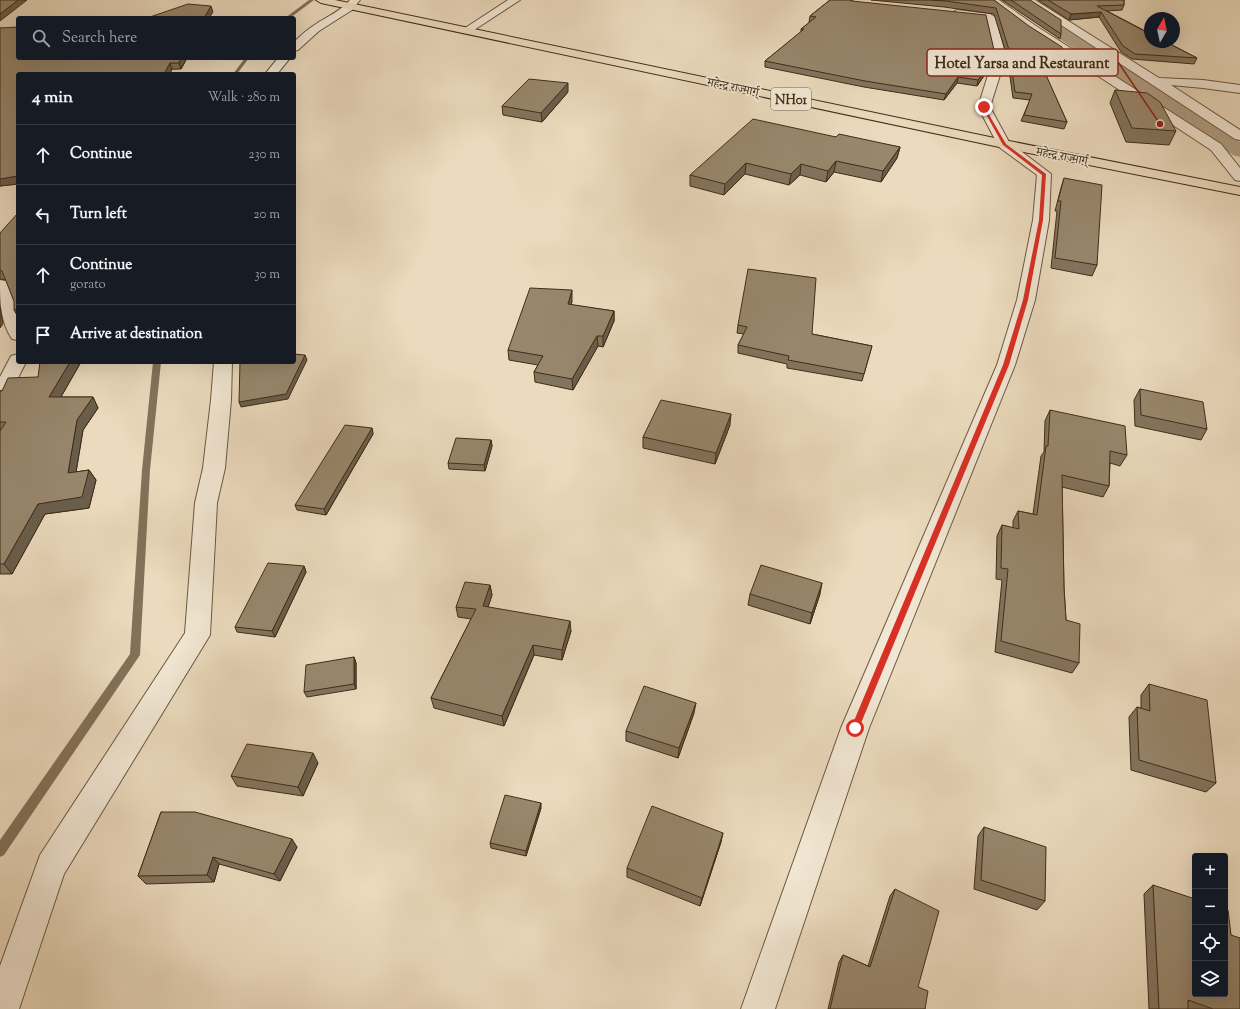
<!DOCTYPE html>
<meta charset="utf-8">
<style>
:root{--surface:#171b24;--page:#20242c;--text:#f1f3f6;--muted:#9ea1a6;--line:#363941}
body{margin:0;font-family:"Sorts Mill Goudy","Noto Serif Devanagari",serif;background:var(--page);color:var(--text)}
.controls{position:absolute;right:12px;bottom:12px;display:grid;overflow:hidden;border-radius:4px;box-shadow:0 4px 16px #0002}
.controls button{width:36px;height:36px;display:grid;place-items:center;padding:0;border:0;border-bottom:1px solid var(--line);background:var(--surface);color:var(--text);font:20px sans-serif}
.compass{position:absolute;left:1144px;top:12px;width:36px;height:36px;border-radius:50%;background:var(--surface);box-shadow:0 4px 16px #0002;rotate:9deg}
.stop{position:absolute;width:12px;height:12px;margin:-9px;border:3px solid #d93025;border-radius:50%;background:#fff}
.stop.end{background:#d93025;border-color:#fff;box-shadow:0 1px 4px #0008}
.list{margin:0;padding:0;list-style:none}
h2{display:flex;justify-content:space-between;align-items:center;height:52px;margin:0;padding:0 16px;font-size:17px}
h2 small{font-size:13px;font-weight:400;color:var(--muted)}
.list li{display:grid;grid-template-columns:26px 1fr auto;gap:12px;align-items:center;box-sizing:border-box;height:60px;padding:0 16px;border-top:1px solid var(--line)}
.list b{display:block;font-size:15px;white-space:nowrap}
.list p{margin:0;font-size:13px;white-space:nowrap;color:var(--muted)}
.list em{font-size:13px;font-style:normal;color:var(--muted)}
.icon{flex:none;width:22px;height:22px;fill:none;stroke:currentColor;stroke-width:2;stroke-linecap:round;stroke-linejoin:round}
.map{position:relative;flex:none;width:1240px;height:1009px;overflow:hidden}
.search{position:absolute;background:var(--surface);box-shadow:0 4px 16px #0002;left:16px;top:16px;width:280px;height:44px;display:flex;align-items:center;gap:10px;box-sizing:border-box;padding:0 14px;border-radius:4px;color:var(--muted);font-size:15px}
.panel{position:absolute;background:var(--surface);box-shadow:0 4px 16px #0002;left:16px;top:72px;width:280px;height:292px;border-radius:4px}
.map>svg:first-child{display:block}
</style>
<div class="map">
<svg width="1240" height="1009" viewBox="0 0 1240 1009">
<rect width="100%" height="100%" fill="#ebdabd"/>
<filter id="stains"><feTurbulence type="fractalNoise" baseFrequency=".005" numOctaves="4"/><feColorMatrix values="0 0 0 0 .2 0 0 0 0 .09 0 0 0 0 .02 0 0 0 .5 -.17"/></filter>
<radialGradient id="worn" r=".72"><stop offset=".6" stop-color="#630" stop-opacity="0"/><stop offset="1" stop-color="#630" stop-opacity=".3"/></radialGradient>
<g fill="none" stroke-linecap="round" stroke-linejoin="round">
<!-- stream -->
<g fill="#837159" fill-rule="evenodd">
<polygon points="309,0 314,0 290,18 285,18"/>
<polygon points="245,58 249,58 237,74 233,74"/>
<polygon points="153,362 161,362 150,470 140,655 4,855 0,857 0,840 130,654 142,470"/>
</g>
<!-- canal -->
<polygon fill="#b19f85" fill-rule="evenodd" points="1004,0 1021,0 1240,142 1240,157 1233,155 1006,3"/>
<defs>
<g id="minor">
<path d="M350,0H360L352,10L319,31L298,50L294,51V42C301,35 308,29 316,24C328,16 341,11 350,0Z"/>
<polygon points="508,0 520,0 471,32 463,32 462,30"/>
<polygon points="988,0 999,0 1036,26 1221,144 1240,168 1240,181 1235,180 1211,150 1028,30"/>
<polygon points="1023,0 1035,0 1159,78 1203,80 1240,85 1240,93 1203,88 1171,85 1240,130 1240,140 1235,139"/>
<polygon points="957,10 990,14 995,17 1006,56 990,107 1009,142 1051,174 1049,220 1035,300 1015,365 869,728 775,1009 741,1009 841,728 997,365 1017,300 1033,220 1037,175 999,147 978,107 994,56 986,20 953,15 952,13"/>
<polygon points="278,58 290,58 277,74 265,74"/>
<path d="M0,280L6,281L8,285L18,311V340L12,339C0,321 0,300 0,280Z"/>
<polygon points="18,354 18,362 26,362 7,400 0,402 0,377 11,356"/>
<polygon points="214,362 232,362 231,400 225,468 217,503 210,635 64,874 19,1009 0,1009 0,966 40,855 185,633 195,503 203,468 211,400"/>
</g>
<polygon id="highway" points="316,0 335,0 1004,140 1240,187 1240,195 1004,148 321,3"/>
</defs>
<!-- minor casing -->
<use href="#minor" stroke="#6a5840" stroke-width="2"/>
<!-- highway casing -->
<use href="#highway" stroke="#3f2d17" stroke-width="2"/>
<!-- minor -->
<use href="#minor" fill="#f2e7d4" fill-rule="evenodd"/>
<!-- highway -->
<use href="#highway" fill="#ebdabd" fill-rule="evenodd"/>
</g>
<!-- wall -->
<g fill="#83745e" stroke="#3f2d17">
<polygon points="830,0 851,0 988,70 977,86 957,83 944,100 864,87 765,67 765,61 801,32 801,29 810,22 809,22 810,16"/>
<polygon points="871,0 994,0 1063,60 1061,66 1040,63 1067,122 1064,129 1021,121 1030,100 1013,98 1007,56 994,14 944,7"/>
<polygon points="1002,0 1030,0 1061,34 1060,39"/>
<polygon points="1038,0 1124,0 1124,5 1122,10 1107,11 1197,58 1194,64 1132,59 1121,52 1099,17 1069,20"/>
<polygon points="0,28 187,58 181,69 18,74 18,184 0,186"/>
<polygon points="1115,90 1176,131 1169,145 1126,142 1110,103"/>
<polygon points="568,92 542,122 503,115 502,106"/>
<polygon points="836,137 900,147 897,158 881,182 834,172 826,182 800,175 789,185 745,174 724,195 690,186 690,175"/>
<polygon points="1064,178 1097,265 1092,276 1051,268 1057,211 1055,211 1061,188"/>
<polygon points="0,233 14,301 6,280 0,279"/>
<polygon points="572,301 571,305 614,311 614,321 603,347 598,346 573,390 535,382 534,372 538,365 509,360 508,350"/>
<polygon points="738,325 812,334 872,346 862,381 787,368 787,364 738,353 738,345 744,334 737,333"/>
<polygon points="81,362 61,397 93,397 98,408 83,430 76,472 89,470 96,480 89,508 45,514 12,574 0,574 0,391 38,377"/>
<polygon points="1140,389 1207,429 1201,440 1135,426 1134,400"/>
<polygon points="1050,410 1127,455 1120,466 1110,463 1109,486 1103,497 1062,487 1064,588 1066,620 1079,663 1072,673 995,652 1002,580 996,579 997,536 1002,525 1013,528 1013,521 1018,511 1033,514 1041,456 1044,452 1045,421"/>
<polygon points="730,425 715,464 643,448 643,437"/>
<polygon points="372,428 373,434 326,515 297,510 295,505"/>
<polygon points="491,440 492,446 485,471 449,469 448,463"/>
<polygon points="304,566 306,572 275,637 237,632 235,627"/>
<polygon points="490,585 492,595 488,607 571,631 562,660 534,655 504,726 434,708 431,698 471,619 458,617 456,607"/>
<polygon points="750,594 820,594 810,624 748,605"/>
<polygon points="354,657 356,663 356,689 307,697 304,692"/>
<polygon points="1149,684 1216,783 1206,792 1131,770 1129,717 1137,707 1141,708 1141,695"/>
<polygon points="694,713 678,758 626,741 626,731"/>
<polygon points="318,763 303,796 237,786 231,776"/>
<polygon points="541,808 526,856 491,848 490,843"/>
<polygon points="161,812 297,847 280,881 219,864 214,882 146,884 138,876"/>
<polygon points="984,827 1045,901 1037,910 974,889 978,836"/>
<polygon points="721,842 700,906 627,877 627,868"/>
<polygon points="1153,885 1231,935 1240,1009 1149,1009 1144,894"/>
<polygon points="895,889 918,987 925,1009 828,1009 839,962 843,955 868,966 890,896"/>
</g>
<!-- shaded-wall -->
<g fill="#6a5e4c" stroke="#3f2d17">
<polygon points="18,0 27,0 0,21 0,14"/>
<polygon points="211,6 213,12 209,18 204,18"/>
<polygon points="1101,12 1099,17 1069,20 1071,14"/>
<polygon points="994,50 988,70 977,86 978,80"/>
<polygon points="181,58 187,58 181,69 179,63"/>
<polygon points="170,63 172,69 170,74 164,74"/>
<polygon points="958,77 957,83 944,100 946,94"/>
<polygon points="568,83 568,92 542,122 541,113"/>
<polygon points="900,147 897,158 881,182 883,171"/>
<polygon points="836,161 834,172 826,182 828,171"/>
<polygon points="746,163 745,174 724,195 725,184"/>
<polygon points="801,164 800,175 789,185 791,174"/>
<polygon points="18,176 18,184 0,186 0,179"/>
<polygon points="572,290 572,301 568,315 568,304"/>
<polygon points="0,307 3,324 0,328"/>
<polygon points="18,309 18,317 14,310"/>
<polygon points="614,311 614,321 603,347 603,336"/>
<polygon points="597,336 598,346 573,390 572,379"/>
<polygon points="305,355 307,360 288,399 241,407 239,402"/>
<polygon points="70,362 81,362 55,407 49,397"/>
<polygon points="93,397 98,408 83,430 74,484 68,473 77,420"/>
<polygon points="731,414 730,425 715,464 716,453"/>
<polygon points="372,428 373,434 326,515 324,509"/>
<polygon points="491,440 492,446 485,471 484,465"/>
<polygon points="89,470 96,480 89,508 45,514 12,574 4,564 38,504"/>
<polygon points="304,566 306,572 275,637 272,631"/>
<polygon points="822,583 820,594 810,624 812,613"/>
<polygon points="490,585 492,595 485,616 483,606"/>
<polygon points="570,621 571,631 562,660 562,650"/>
<polygon points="533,645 534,655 504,726 502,716"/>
<polygon points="354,657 356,663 356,689 354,684"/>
<polygon points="696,703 694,713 678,758 679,748"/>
<polygon points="313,753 318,763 303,796 298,787"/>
<polygon points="541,803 541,808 526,856 526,851"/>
<polygon points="723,833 721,842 700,906 702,898"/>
<polygon points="292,839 297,847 280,881 274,874"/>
<polygon points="213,857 219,864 214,882 207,875"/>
</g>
<!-- building -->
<g fill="#98876d" stroke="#3f2d17">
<polygon points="0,0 18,0 0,14"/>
<polygon points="830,0 850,0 852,1 986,15 994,50 990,64 978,80 958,77 946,94 865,81 765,61 804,29 801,29 816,17 810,16"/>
<polygon points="932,0 994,0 1029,26 1062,47 1063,60 1038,57 1067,122 1024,115 1032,94 1015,92 1009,50 996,8 946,1"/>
<polygon points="1011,0 1030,0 1061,20 1061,34"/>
<polygon points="1048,0 1124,0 1124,5 1097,6 1150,34 1150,42 1166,42 1197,58 1135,54 1123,46 1101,12 1071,14"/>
<polygon points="188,4 211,6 204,18 147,18"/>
<polygon points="18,27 18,58 181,58 179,63 170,63 164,74 18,74 18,176 0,179 0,28"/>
<polygon points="529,79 568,83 541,113 502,106"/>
<polygon points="1115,90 1147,93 1160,102 1176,131 1132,128"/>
<polygon points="753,119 836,137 839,134 900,147 883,171 836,161 828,171 801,164 791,174 746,163 725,184 690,175"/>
<polygon points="1064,178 1102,185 1097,265 1055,258 1061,201 1058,201"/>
<polygon points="18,213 18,309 14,310 14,301 2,271 0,270 0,233"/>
<polygon points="748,269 816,278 812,334 872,346 864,374 788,360 789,356 738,345 747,327 738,325"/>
<polygon points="530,288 572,290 568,304 614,311 603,336 597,336 572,379 534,372 543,356 508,350"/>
<polygon points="294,354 305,355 286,394 239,402 240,362 294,362"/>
<polygon points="40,362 70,362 49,397 93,397 77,420 68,473 89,470 82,497 38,504 4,564 0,564 0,431 6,422 0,422 0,391 2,391 8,378 38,377"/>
<polygon points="1140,389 1203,402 1207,429 1141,415"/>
<polygon points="661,400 731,414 716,453 643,437"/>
<polygon points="1050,410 1125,426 1127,455 1110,451 1109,486 1062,475 1064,588 1066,620 1080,624 1079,663 1001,641 1008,569 1001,568 1002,525 1019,529 1018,511 1037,515 1046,446 1048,446"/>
<polygon points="345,425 372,428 324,509 295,505"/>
<polygon points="456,438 491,440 484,465 448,463"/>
<polygon points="268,563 304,566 272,631 235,627"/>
<polygon points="761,565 822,583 812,613 750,594"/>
<polygon points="465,582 490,585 483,606 570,621 562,650 533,645 502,716 431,698 476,609 456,607"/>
<polygon points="354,657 354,684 304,692 306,665"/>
<polygon points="1149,684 1207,700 1216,783 1139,760 1137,707 1150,711"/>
<polygon points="644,686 696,703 679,748 626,731"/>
<polygon points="247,744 313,753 298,787 231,776"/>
<polygon points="505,795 541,803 526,851 490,843"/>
<polygon points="652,806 723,833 702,898 627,868"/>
<polygon points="161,812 195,812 292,839 274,874 213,857 207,875 138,876"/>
<polygon points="984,827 1046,847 1045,901 981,880"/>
<polygon points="1153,885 1195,899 1195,994 1225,994 1225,909 1228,910 1231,935 1240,938 1240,1009 1213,1009 1188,1000 1188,1009 1159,1009"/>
<polygon points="895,889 939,911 918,987 928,991 925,1009 830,1009 843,955 870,967"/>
</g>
<!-- route -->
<polygon fill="#d93025" points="984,106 1006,144 1046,174 1043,220 1028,300 1009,365 859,728 855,732 851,728 1003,365 1023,300 1039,220 1042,175 1003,145 982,107"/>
<g text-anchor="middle" stroke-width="3.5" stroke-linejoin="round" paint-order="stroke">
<!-- far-street labels -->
<g font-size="12" fill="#3f2d17" stroke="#f2e7d4">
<text transform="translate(733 87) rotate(12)" y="4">महेन्द्र राज्मार्ग्</text>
<text transform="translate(1062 156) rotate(11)" y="4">महेन्द्र राज्मार्ग्</text>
</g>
<!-- shield labels -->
<rect fill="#f2e7d4" stroke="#756550" stroke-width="1" x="771" y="88" width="40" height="22" rx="3"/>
<g font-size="13" font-weight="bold" fill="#3f2d17">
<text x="791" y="104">NH01</text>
</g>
</g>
<!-- callouts -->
<path fill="none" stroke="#8f2418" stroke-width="1.5" d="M1160 124L1118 62"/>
<circle fill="#8f2418" stroke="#f2e7d4" stroke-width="1.5" cx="1160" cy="124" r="4"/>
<rect fill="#f2e7d4" stroke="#8f2418" stroke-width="1.5" x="927" y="49" width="191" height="27" rx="4"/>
<g font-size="15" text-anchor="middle" font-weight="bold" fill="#3f2d17">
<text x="1022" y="68">Hotel Yarsa and Restaurant</text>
</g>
<rect width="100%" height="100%" filter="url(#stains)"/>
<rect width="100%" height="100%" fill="url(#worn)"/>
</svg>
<div class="controls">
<button>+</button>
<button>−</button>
<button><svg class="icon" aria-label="locate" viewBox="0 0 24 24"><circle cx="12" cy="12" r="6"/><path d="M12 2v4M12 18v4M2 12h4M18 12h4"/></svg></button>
<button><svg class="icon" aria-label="layers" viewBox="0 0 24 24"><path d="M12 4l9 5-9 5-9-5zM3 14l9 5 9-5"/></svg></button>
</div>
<svg class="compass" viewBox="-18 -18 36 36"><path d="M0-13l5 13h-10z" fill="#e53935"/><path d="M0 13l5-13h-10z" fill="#9ea1a6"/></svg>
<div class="stop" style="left:855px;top:728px"></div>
<div class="stop end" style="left:984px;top:107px"></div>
<div class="search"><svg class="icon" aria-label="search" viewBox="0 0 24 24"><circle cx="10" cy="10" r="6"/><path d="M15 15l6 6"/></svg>Search here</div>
<section class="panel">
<h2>4 min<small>Walk · 280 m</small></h2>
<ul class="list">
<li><svg class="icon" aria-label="ahead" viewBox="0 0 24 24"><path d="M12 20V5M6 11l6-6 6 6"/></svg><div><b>Continue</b></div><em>230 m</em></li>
<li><svg class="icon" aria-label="left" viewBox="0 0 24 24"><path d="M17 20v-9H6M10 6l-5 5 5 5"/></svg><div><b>Turn left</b></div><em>20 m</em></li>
<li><svg class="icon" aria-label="ahead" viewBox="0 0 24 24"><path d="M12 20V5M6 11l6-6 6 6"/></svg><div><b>Continue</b><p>gorato</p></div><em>30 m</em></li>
<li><svg class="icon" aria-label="arrive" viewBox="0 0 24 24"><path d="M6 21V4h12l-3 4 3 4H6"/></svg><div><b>Arrive at destination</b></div></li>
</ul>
</section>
</div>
